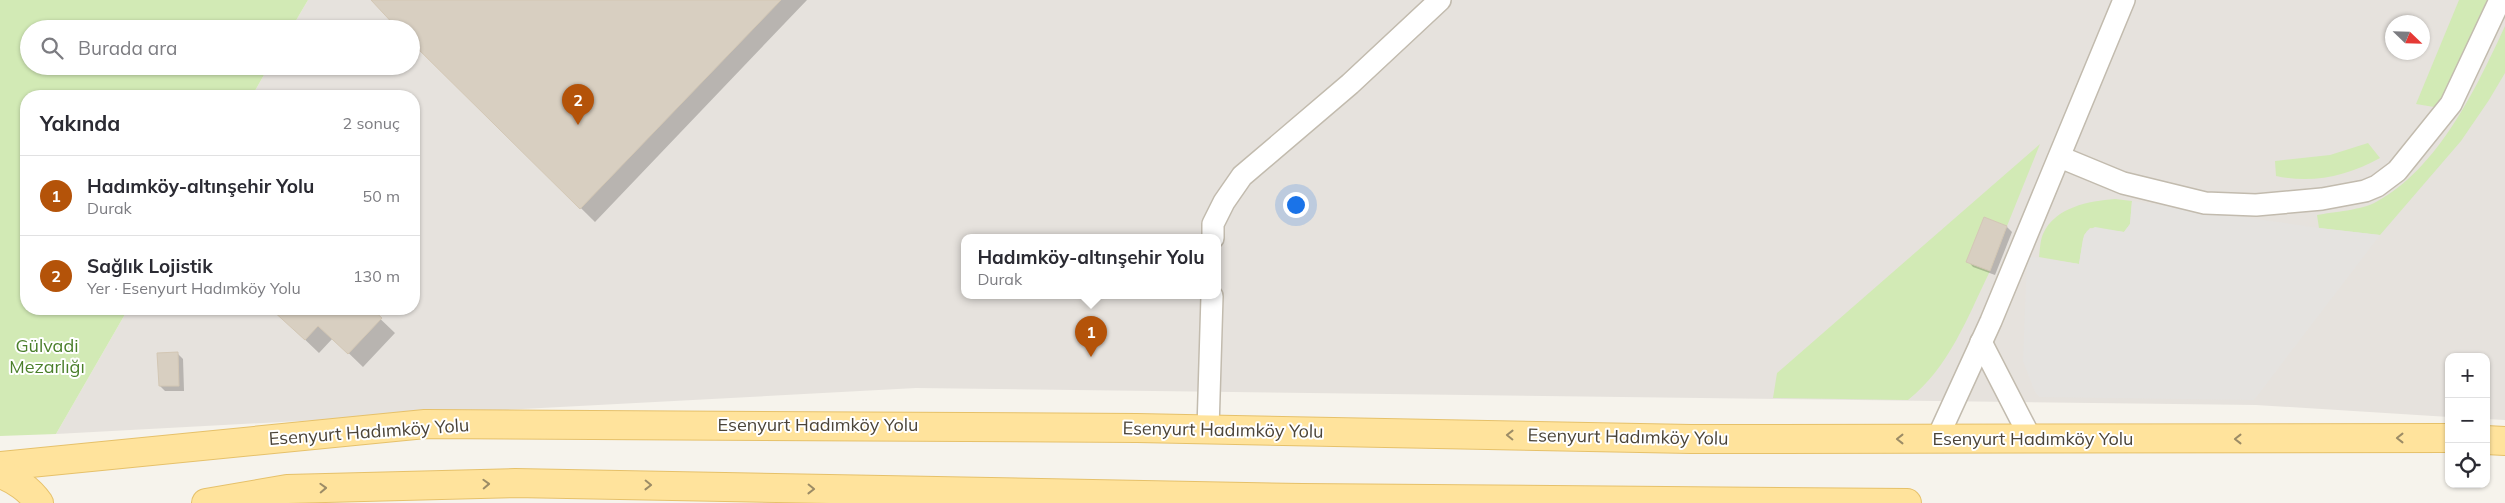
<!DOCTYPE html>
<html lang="tr">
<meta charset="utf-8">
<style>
:root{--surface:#fff;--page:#f7f7f7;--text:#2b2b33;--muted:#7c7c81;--line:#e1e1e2;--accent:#b45309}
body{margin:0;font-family:Mulish,sans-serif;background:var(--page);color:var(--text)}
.controls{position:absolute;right:15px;bottom:15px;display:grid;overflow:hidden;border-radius:10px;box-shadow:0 1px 4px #0004}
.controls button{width:45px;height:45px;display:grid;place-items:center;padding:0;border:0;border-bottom:1px solid var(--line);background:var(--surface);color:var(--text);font:25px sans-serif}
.compass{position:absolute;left:2385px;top:15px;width:45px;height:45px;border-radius:50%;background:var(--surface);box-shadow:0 1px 4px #0004;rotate:113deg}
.you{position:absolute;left:1295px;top:204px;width:18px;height:18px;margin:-12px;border:4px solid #fff;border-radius:50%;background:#1a73e8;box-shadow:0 0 0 8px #1a73e833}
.badge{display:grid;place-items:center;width:32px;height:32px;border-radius:50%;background:var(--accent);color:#fff;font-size:16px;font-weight:700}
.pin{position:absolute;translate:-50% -41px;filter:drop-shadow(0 1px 2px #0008)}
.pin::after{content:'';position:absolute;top:26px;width:18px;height:15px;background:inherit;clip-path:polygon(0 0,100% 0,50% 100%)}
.popup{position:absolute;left:961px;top:234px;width:260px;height:65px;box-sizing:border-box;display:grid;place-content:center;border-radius:10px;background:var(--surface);filter:drop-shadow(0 1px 4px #0005);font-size:16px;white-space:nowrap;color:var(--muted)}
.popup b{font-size:19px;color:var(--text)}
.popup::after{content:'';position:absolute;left:50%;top:100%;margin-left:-10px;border:10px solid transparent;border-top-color:var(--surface)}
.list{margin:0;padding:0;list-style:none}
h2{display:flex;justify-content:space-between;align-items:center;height:65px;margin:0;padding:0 20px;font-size:21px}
h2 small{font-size:16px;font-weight:400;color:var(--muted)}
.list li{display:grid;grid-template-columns:32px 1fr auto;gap:15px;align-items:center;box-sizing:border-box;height:80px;padding:0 20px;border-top:1px solid var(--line)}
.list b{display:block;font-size:19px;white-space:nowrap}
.list p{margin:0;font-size:16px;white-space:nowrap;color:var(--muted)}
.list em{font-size:16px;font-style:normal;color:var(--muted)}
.icon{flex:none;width:28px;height:28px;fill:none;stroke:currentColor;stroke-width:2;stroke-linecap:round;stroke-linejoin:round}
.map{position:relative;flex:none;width:2505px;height:503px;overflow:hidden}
.search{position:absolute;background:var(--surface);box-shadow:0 1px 4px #0004;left:20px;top:20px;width:400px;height:55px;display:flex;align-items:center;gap:12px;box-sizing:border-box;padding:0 18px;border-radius:28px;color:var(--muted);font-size:19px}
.panel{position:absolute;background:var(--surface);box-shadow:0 1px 4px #0004;left:20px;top:90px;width:400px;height:225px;border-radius:20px}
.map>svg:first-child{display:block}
</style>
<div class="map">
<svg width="2505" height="503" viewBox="0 0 2505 503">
<rect width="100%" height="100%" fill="#f6f3ec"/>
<!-- industrial -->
<path fill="#e6e2dd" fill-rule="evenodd" d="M308,0H2505V420L2486,419V357H2449V417L2256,405L916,388L56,434L128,309H414V96H252L269,66H411V29H291ZM2392,22H2422V52H2392ZM965,238H1217V296H965Z"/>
<!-- green -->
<g fill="#d2eab5">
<polygon points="0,0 308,0 291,29 29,29 29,66 269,66 252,96 26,96 26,309 128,309 56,434 0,436"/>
<polygon points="2459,0 2487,0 2440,108 2416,104"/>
<path d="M2505,26V73L2489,100L2461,141L2380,235L2319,228L2317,215C2333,212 2362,210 2376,202C2438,169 2477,87 2505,26Z"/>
<path d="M2368,143L2380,158C2347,176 2313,184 2276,176L2275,161L2330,155Z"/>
<path d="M2040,144L2007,226L1984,217L1966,262L1990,271C1968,316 1949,368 1908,400L1773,398L1777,373Z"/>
<path d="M2115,199L2132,201L2130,224L2124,232L2090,228L2084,235L2079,264L2039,257C2040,250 2040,241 2043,234C2055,207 2089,201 2115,199Z"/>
</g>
<!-- parking -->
<polygon fill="#e5e3e0" points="2132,201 2319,228 2380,235 2254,400 2040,397 2035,392 2023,361 2027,256 2079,264 2083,239 2087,231 2095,227 2124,232 2130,224"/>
<!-- shadow -->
<g fill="#0003">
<polygon points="373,0 807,0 595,222 411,40 411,29 400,29"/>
<polygon points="2007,227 2012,232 1995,275 1973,267 1968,261"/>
<polygon points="273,309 370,309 395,333 363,367 333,338 319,353"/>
<polygon points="177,353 183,359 184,391 165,391 160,386"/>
</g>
<!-- building -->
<g fill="#d8cfc1" stroke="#d3c7b4">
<polygon points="371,0 781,0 580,209 411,42 411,29 398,29"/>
<polygon points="1984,217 2007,226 1990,271 1966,262"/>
<polygon points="271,309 372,309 382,318 348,354 318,326 305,340"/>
<polygon points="178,352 179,386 159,386 157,353"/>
</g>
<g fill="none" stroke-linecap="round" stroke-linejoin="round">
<defs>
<g id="service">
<polyline points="2060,157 2123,183 2205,203 2256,205 2322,199 2365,191 2377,186 2397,171 2451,104 2500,0"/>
<polyline points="1213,238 1213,224 1224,202 1242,176 1350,84 1440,0"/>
<polyline points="1981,342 2031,439"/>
<polyline points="1208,429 1212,296"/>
<polyline points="1937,439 1991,321 2124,0"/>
</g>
<g id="primary">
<polyline points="2486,440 2505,441"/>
<polyline points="0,466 425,424 1137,428 1691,439 2449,438"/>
<path d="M0,474C15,479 30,490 39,503"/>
<polyline points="206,503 287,489 515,483 1302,498 1907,503"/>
</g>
</defs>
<!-- service casing -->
<use href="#service" stroke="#c2bbae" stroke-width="24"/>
<!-- primary casing -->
<use href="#primary" stroke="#e6c16a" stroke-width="30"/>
<!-- service -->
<use href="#service" stroke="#fff" stroke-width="21"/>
<!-- primary -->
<use href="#primary" stroke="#ffe39c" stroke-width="28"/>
</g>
<!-- one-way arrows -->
<defs><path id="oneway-chevron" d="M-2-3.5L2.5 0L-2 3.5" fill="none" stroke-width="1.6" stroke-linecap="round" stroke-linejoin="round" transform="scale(1.25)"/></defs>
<g stroke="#9c8c66">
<use href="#oneway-chevron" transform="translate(1510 435) rotate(-179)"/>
<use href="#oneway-chevron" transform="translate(2400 438) rotate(180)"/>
<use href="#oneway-chevron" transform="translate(1900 439) rotate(180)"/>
<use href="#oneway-chevron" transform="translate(2238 439) rotate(180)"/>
<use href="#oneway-chevron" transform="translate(486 484) rotate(-2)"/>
<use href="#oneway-chevron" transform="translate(648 485) rotate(1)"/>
<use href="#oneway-chevron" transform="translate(323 488) rotate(-2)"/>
<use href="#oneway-chevron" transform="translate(811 489) rotate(1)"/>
</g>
<g text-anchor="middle" stroke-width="4" stroke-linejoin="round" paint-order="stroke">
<!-- park labels -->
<g font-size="18" fill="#4a7f2a" stroke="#fff">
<text x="47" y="352">Gülvadi<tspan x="47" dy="21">Mezarlığı</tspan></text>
</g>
<!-- street labels -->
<g font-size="18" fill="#4b4439" stroke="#fff">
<text x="818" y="431">Esenyurt Hadımköy Yolu</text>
<text transform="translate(1223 430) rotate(1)" y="6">Esenyurt Hadımköy Yolu</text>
<text transform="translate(369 432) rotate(-4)" y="6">Esenyurt Hadımköy Yolu</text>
<text transform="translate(1628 437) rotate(1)" y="6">Esenyurt Hadımköy Yolu</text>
<text x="2033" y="445">Esenyurt Hadımköy Yolu</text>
</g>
</g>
</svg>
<div class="controls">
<button>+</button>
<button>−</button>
<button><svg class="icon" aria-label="locate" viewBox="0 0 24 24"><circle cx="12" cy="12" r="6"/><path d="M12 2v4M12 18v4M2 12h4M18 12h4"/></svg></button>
</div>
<svg class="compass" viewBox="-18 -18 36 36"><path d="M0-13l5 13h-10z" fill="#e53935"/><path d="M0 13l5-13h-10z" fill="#7c7c81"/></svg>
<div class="you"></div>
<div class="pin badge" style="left:1091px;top:357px">1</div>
<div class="popup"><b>Hadımköy-altınşehir Yolu</b>Durak</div>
<div class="pin badge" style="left:578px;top:125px">2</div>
<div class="search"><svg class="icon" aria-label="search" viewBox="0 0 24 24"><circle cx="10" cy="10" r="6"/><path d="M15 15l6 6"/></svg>Burada ara</div>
<section class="panel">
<h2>Yakında<small>2 sonuç</small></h2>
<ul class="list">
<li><span class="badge">1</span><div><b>Hadımköy-altınşehir Yolu</b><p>Durak</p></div><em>50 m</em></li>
<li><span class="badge">2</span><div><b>Sağlık Lojistik</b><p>Yer · Esenyurt Hadımköy Yolu</p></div><em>130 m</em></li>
</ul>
</section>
</div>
